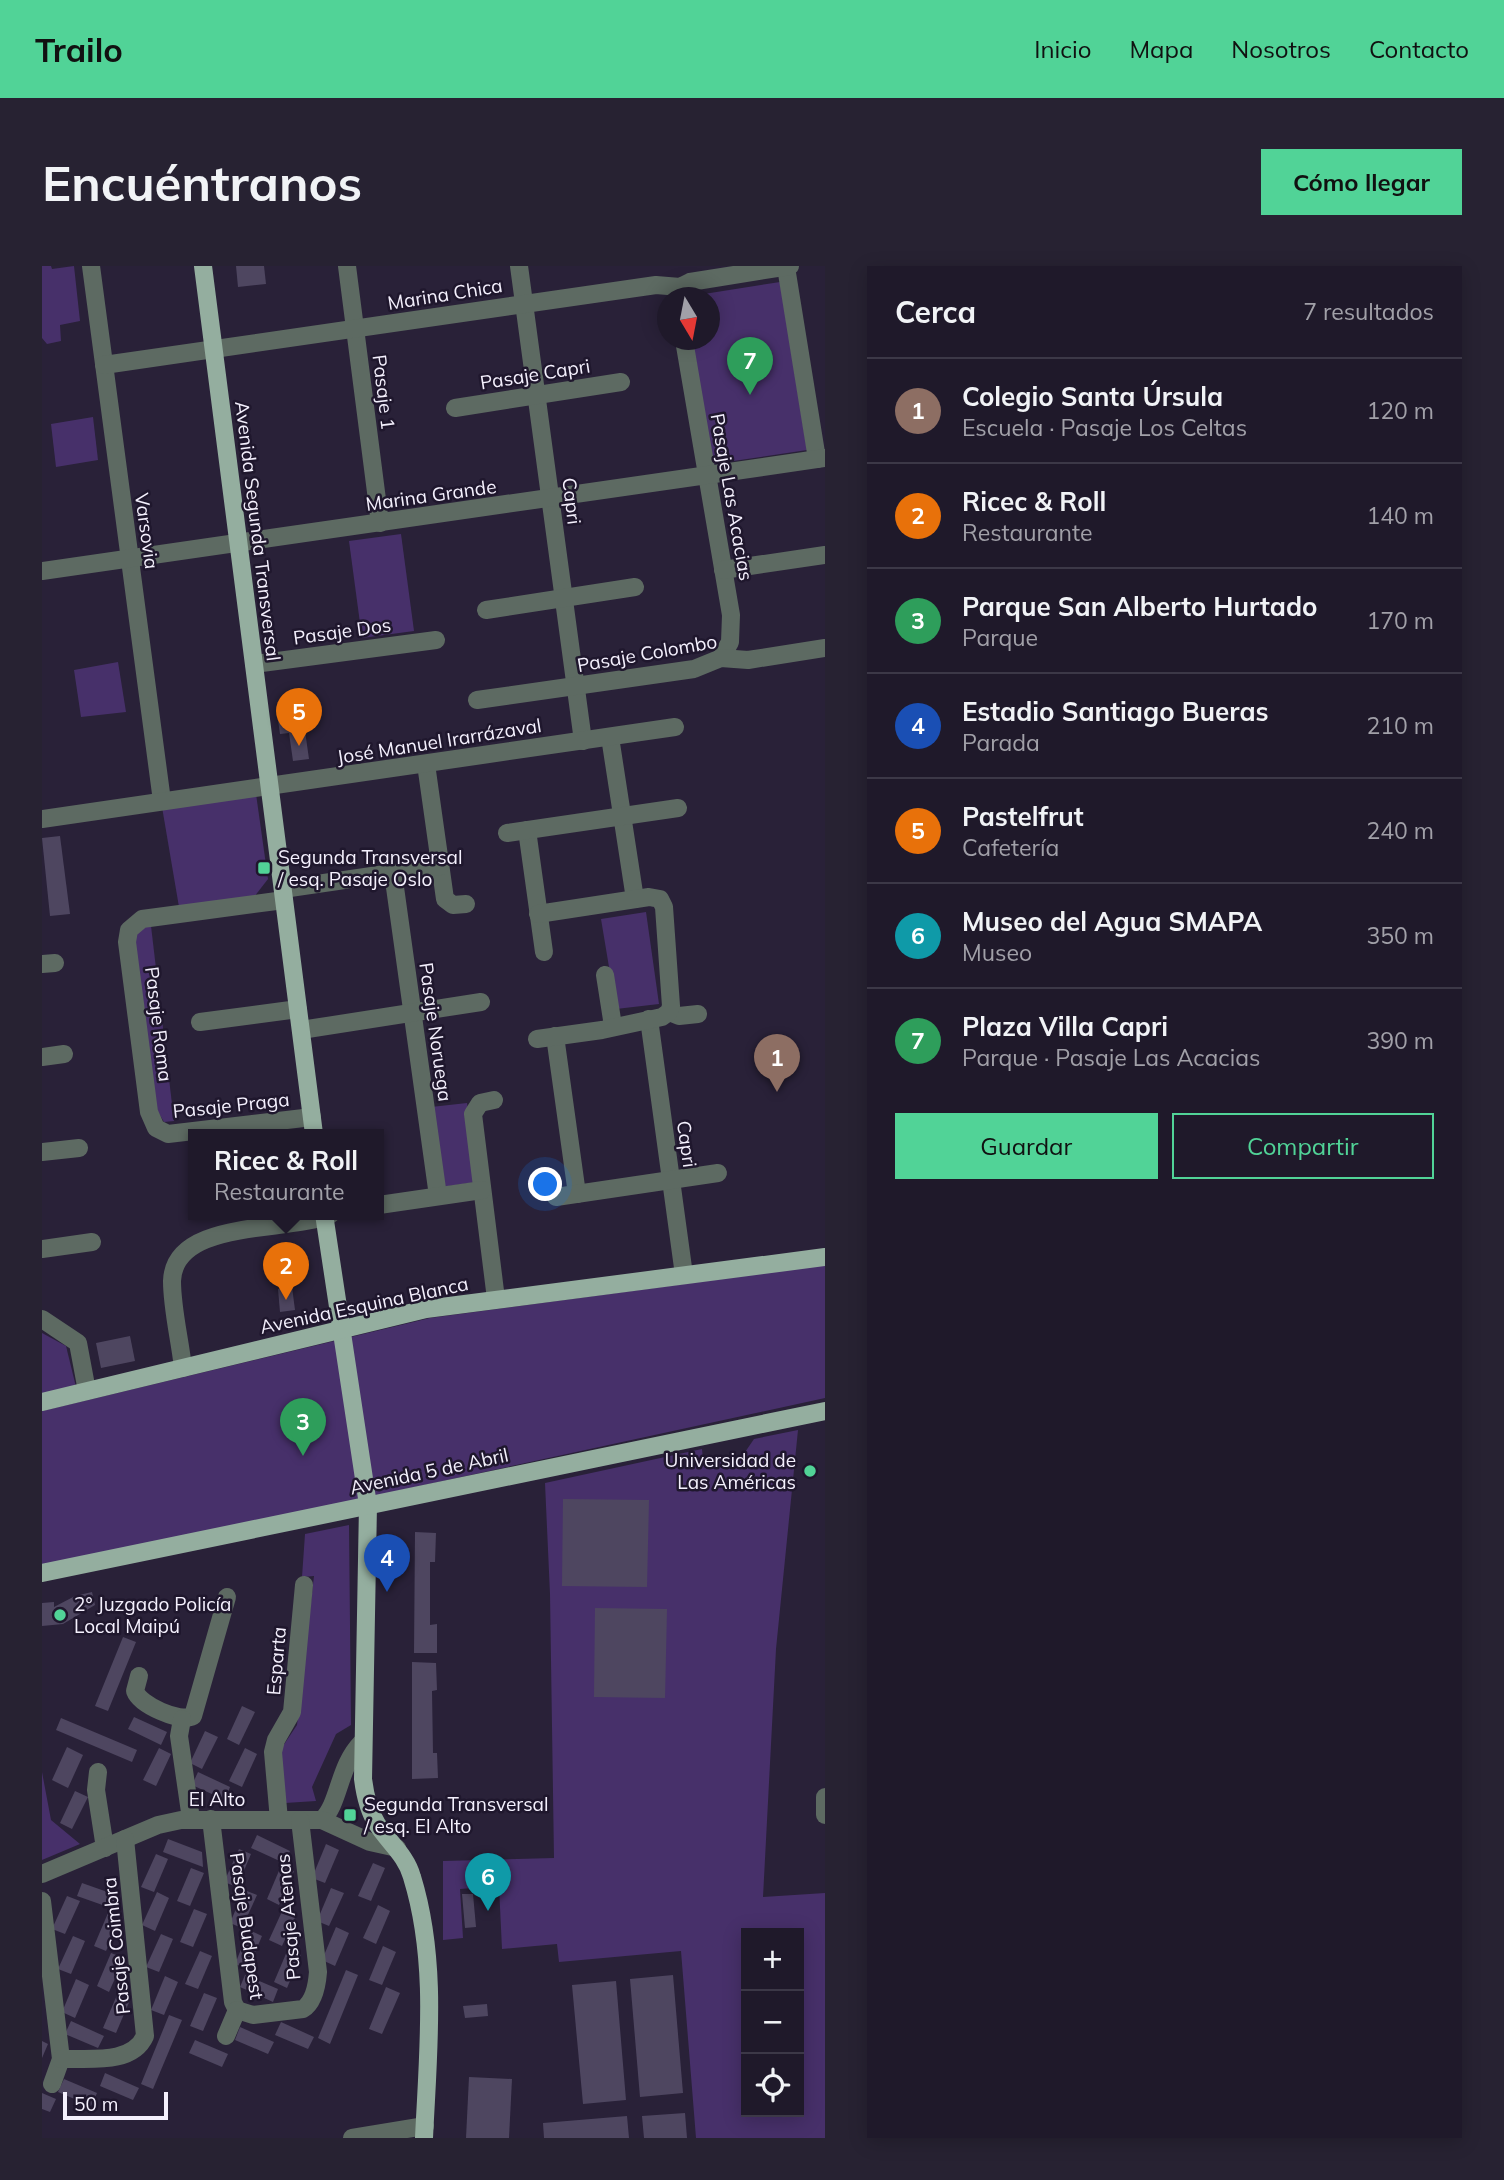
<!DOCTYPE html>
<html lang="es">
<meta charset="utf-8">
<style>
:root{--surface:#1f192a;--page:#272232;--text:#f1f3f6;--muted:#a1a0a8;--line:#3c3847;--accent:#51d397}
body{margin:0;font-family:Mulish,sans-serif;background:var(--page);color:var(--text)}
.controls{position:absolute;right:21px;bottom:21px;display:grid;overflow:hidden;border-radius:0px;box-shadow:0 4px 18px #0003}
.controls button{width:63px;height:63px;display:grid;place-items:center;padding:0;border:0;border-bottom:2px solid var(--line);background:var(--surface);color:var(--text);font:35px sans-serif}
.compass{position:absolute;left:615px;top:21px;width:63px;height:63px;border-radius:50%;background:var(--surface);box-shadow:0 4px 18px #0003;rotate:170deg}
.scale{position:absolute;left:21px;bottom:18px;width:105px;box-sizing:border-box;padding-left:7px;border:4px solid #f4f0fd;border-top:0;font-size:19px;line-height:24px;white-space:nowrap;color:#f4f0fd;-webkit-text-stroke:5px #1f172d;paint-order:stroke}
.you{position:absolute;left:504px;top:919px;width:24px;height:24px;margin:-18px;border:5px solid #fff;border-radius:50%;background:#1a73e8;box-shadow:0 0 0 10px #1a73e833}
.badge{display:grid;place-items:center;width:46px;height:46px;border-radius:50%;background:var(--accent);color:#fff;font-size:23px;font-weight:700}
.pin{position:absolute;translate:-50% -58px;filter:drop-shadow(0 2px 4px #0008)}
.pin::after{content:'';position:absolute;top:37px;width:24px;height:21px;background:inherit;clip-path:polygon(0 0,100% 0,50% 100%)}
.popup{position:absolute;left:146px;top:863px;width:196px;height:91px;box-sizing:border-box;display:grid;place-content:center;border-radius:0px;background:var(--surface);filter:drop-shadow(0 2px 5px #0005);font-size:23px;white-space:nowrap;color:var(--muted)}
.popup b{font-size:26px;color:var(--text)}
.popup::after{content:'';position:absolute;left:50%;top:100%;margin-left:-14px;border:14px solid transparent;border-top-color:var(--surface)}
.list{margin:0;padding:0;list-style:none}
h2{display:flex;justify-content:space-between;align-items:center;height:91px;margin:0;padding:0 28px;font-size:30px}
h2 small{font-size:23px;font-weight:400;color:var(--muted)}
.list li{display:grid;grid-template-columns:46px 1fr auto;gap:21px;align-items:center;box-sizing:border-box;height:105px;padding:0 28px;border-top:2px solid var(--line)}
.list b{display:block;font-size:26px;white-space:nowrap}
.list p{margin:0;font-size:23px;white-space:nowrap;color:var(--muted)}
.list em{font-size:23px;font-style:normal;color:var(--muted)}
.actions{display:flex;gap:14px;padding:21px 28px}
.actions a{flex:1;padding:16px 0;border:2px solid var(--accent);border-radius:0px;text-align:center;font-size:24px;color:var(--accent)}
.actions .main{background:var(--accent);color:#111}
.icon{flex:none;width:38px;height:38px;fill:none;stroke:currentColor;stroke-width:2;stroke-linecap:round;stroke-linejoin:round}
.map{position:relative;flex:none;width:783px;height:1872px;overflow:hidden;border-radius:0px}
header{display:flex;align-items:center;gap:42px;box-sizing:border-box;height:98px;padding:0 35px;background:var(--accent);color:#111}
header strong{font-size:33px}
nav{display:flex;gap:38px;margin-inline-start:auto;font-size:24px}
.intro{display:flex;align-items:center;justify-content:space-between;box-sizing:border-box;height:168px;padding:0 42px}
h1{margin:0;font-size:49px}
.button{padding:18px 32px;border-radius:0px;background:var(--accent);color:#111;font-size:24px;font-weight:700}
main{display:flex;gap:42px;padding:0 42px}
aside{flex:1;background:var(--surface);border-radius:0px;box-shadow:0 4px 18px #0003}
.map>svg:first-child{display:block}
</style>
<header>
<strong>Trailo</strong>
<nav><a>Inicio</a><a>Mapa</a><a>Nosotros</a><a>Contacto</a></nav>
</header>
<div class="intro"><h1>Encuéntranos</h1><a class="button">Cómo llegar</a></div>
<main>
<div class="map">
<svg width="783" height="1872" viewBox="0 0 783 1872">
<rect width="100%" height="100%" fill="#292138"/>
<!-- green -->
<g fill="#47306a" fill-rule="evenodd">
<polygon points="0,0 9,0 10,3 32,0 38,55 18,59 19,75 5,78 0,72"/>
<polygon points="738,16 765,184 671,198 650,74 668,74 668,32 643,31"/>
<polygon points="51,151 56,194 14,201 9,158"/>
<polygon points="359,268 372,365 320,372 307,275"/>
<polygon points="76,396 84,446 39,451 32,404"/>
<polygon points="214,528 226,613 212,631 137,641 120,541"/>
<polygon points="604,646 617,738 574,743 559,653"/>
<polygon points="109,660 132,855 122,856 115,844 91,674 96,662"/>
<polygon points="425,837 435,916 400,921 389,841"/>
<polygon points="783,999 783,1132 0,1302 0,1145 388,1052"/>
<polygon points="0,1067 24,1080 34,1121 0,1129"/>
<path d="M756,1164L734,1383L721,1631L783,1627V1872H654L639,1685L517,1696L515,1678L460,1683L457,1620L418,1623L421,1672L401,1674V1595L512,1592L508,1328L503,1217L660,1183L661,1194L699,1192L712,1173ZM704,1667H757V1846H704Z"/>
<polygon points="307,1259 309,1459 294,1468 270,1521 274,1535 243,1537 237,1486 255,1459 272,1310 260,1311 263,1268"/>
<polygon points="0,1506 9,1554 38,1578 0,1594"/>
</g>
<!-- building -->
<g fill="#4e4660">
<polygon points="194,0 222,0 224,18 196,21"/>
<polygon points="261,451 267,493 251,495 247,467 238,468 236,454"/>
<polygon points="18,570 28,648 8,650 0,572"/>
<polygon points="220,948 239,948 239,950 221,953"/>
<polygon points="250,1021 253,1044 238,1046 236,1023"/>
<polygon points="88,1070 93,1095 59,1102 54,1077"/>
<polygon points="521,1233 607,1234 605,1321 520,1320"/>
<polygon points="373,1266 394,1267 393,1296 388,1296 388,1359 395,1358 395,1387 372,1387"/>
<polygon points="50,1326 53,1339 21,1358 0,1360 0,1337 12,1336 12,1341 33,1330"/>
<polygon points="553,1342 625,1343 623,1432 552,1431"/>
<polygon points="81,1371 94,1376 66,1445 53,1440"/>
<polygon points="370,1396 394,1397 395,1424 390,1425 391,1487 395,1487 396,1512 370,1513"/>
<polygon points="200,1440 213,1446 197,1479 185,1473"/>
<polygon points="92,1451 125,1466 119,1479 86,1463"/>
<polygon points="19,1452 95,1484 90,1496 14,1464"/>
<polygon points="163,1465 176,1471 160,1503 148,1497"/>
<polygon points="25,1481 41,1489 26,1522 10,1514"/>
<polygon points="117,1482 129,1488 114,1520 101,1514"/>
<polygon points="203,1482 215,1488 200,1521 187,1515"/>
<polygon points="156,1506 188,1521 183,1534 150,1519"/>
<polygon points="33,1525 46,1531 30,1563 18,1557"/>
<polygon points="215,1569 248,1585 242,1597 209,1582"/>
<polygon points="126,1573 160,1586 161,1601 121,1586"/>
<polygon points="284,1578 297,1584 283,1617 270,1612"/>
<polygon points="197,1583 209,1588 195,1621 182,1616"/>
<polygon points="114,1588 126,1593 112,1626 99,1621"/>
<polygon points="331,1597 343,1602 329,1635 316,1630"/>
<polygon points="239,1600 252,1605 237,1639 225,1633"/>
<polygon points="149,1602 162,1607 148,1640 135,1635"/>
<polygon points="40,1617 74,1629 69,1642 35,1630"/>
<polygon points="289,1622 302,1627 287,1660 275,1655"/>
<polygon points="202,1624 215,1629 200,1662 188,1657"/>
<polygon points="115,1626 127,1632 113,1665 100,1659"/>
<polygon points="420,1628 431,1628 434,1661 423,1662"/>
<polygon points="25,1630 38,1635 23,1668 10,1663"/>
<polygon points="336,1639 348,1645 334,1678 321,1672"/>
<polygon points="242,1641 255,1647 240,1680 227,1674"/>
<polygon points="152,1643 165,1648 151,1681 138,1676"/>
<polygon points="66,1647 79,1652 64,1685 52,1680"/>
<polygon points="294,1661 307,1667 293,1700 280,1694"/>
<polygon points="207,1664 220,1670 206,1703 193,1698"/>
<polygon points="119,1668 131,1673 117,1706 104,1701"/>
<polygon points="31,1670 43,1675 29,1708 16,1703"/>
<polygon points="341,1680 354,1686 340,1719 327,1714"/>
<polygon points="246,1683 259,1689 245,1722 232,1716"/>
<polygon points="158,1685 170,1690 156,1723 143,1718"/>
<polygon points="69,1687 82,1692 67,1726 55,1720"/>
<polygon points="304,1704 316,1709 288,1778 276,1772"/>
<polygon points="203,1709 236,1723 231,1736 198,1721"/>
<polygon points="631,1709 641,1827 598,1831 588,1713"/>
<polygon points="123,1710 136,1716 122,1749 109,1744"/>
<polygon points="34,1713 47,1719 33,1752 20,1746"/>
<polygon points="574,1715 584,1834 541,1838 530,1719"/>
<polygon points="344,1721 358,1727 340,1768 327,1763"/>
<polygon points="162,1727 175,1732 161,1765 148,1760"/>
<polygon points="75,1729 88,1734 74,1767 61,1762"/>
<polygon points="445,1738 446,1750 423,1752 421,1740"/>
<polygon points="127,1749 140,1754 111,1823 99,1818"/>
<polygon points="29,1755 62,1770 56,1782 23,1768"/>
<polygon points="239,1756 272,1771 266,1783 233,1769"/>
<polygon points="198,1761 232,1776 226,1788 193,1774"/>
<polygon points="153,1774 186,1788 180,1801 147,1787"/>
<polygon points="0,1775 6,1778 0,1792"/>
<polygon points="63,1807 97,1822 91,1834 58,1820"/>
<polygon points="427,1811 470,1813 467,1872 424,1872"/>
<polygon points="22,1813 55,1827 49,1840 16,1826"/>
<polygon points="0,1827 14,1833 8,1846 0,1843"/>
<polygon points="643,1847 645,1872 602,1872 600,1850"/>
<polygon points="585,1850 587,1872 502,1872 501,1857"/>
</g>
<g fill="none" stroke-linecap="round" stroke-linejoin="round">
<!-- minor -->
<g stroke="#5d6a62" stroke-width="18">
<polyline points="49,0 120,535"/>
<polyline points="305,0 338,257"/>
<polyline points="477,0 541,475"/>
<polyline points="744,1 775,193"/>
<polyline points="642,74 689,349 688,376 679,392"/>
<polyline points="62,99 614,19 638,21 648,16 748,0"/>
<polyline points="413,142 579,116"/>
<polyline points="681,304 783,289"/>
<polyline points="0,305 783,192"/>
<polyline points="444,344 593,321"/>
<polyline points="212,398 394,374"/>
<polyline points="435,434 652,403 679,392 706,394 783,382"/>
<polyline points="568,471 593,633"/>
<polyline points="384,498 403,633 411,639 424,638"/>
<polyline points="0,553 633,461"/>
<polyline points="485,564 502,686"/>
<polyline points="465,567 636,542"/>
<polyline points="351,607 396,930"/>
<polyline points="241,623 398,600"/>
<polyline points="242,634 100,653 87,664 85,676 107,846 114,862 126,868 270,851"/>
<polyline points="0,698 13,697"/>
<polyline points="563,709 571,760"/>
<polyline points="627,746 637,750 656,748"/>
<polyline points="607,753 642,1009"/>
<polyline points="158,756 256,743"/>
<polyline points="259,764 439,736"/>
<polyline points="513,770 535,928"/>
<polyline points="495,773 560,764 620,751 627,746 629,740 622,641 618,633 607,631 496,648"/>
<polyline points="0,791 22,788"/>
<polyline points="452,834 438,837 431,848 454,1033"/>
<polyline points="0,886 37,882"/>
<polyline points="514,931 676,907"/>
<polyline points="337,939 440,924"/>
<polyline points="0,983 50,976"/>
<polyline points="0,1053 36,1077 45,1125"/>
<path d="M141,1102C138,1074 130,1043 130,1015C132,952 248,967 289,948"/>
<path d="M97,1410L93,1425C98,1439 138,1457 151,1450L185,1331"/>
<polyline points="140,1453 137,1470 149,1553"/>
<polyline points="56,1506 54,1524 63,1582"/>
<polyline points="783,1531 783,1549"/>
<polyline points="169,1553 191,1736 195,1744"/>
<polyline points="237,1554 231,1486 234,1474 250,1446 262,1319"/>
<path d="M280,1554C298,1537 296,1500 320,1476"/>
<polyline points="0,1608 116,1559 139,1554 280,1554 328,1576 355,1582"/>
<polyline points="0,1635 19,1793 10,1818"/>
<path d="M195,1744L211,1749L261,1743C272,1736 275,1719 276,1706L258,1554"/>
<polyline points="184,1770 195,1744"/>
<path d="M19,1793C47,1792 90,1799 103,1770L83,1573"/>
<polyline points="310,1872 383,1860"/>
</g>
<!-- major -->
<g stroke="#94ae9f" stroke-width="18">
<polyline points="161,0 272,868"/>
<path d="M282,948L326,1239L321,1513C323,1529 326,1544 335,1558C347,1577 364,1589 370,1611C396,1695 386,1785 382,1872"/>
<polyline points="0,1136 384,1043 783,991"/>
<polyline points="0,1307 783,1145"/>
</g>
</g>
<!-- markers -->
<g fill="#51d397" stroke="#1f172d" stroke-width="2.5">
<rect x="215" y="595" width="14" height="14" rx="3.5"/>
<circle cx="768" cy="1205" r="7"/>
<circle cx="18" cy="1349" r="7"/>
<rect x="301" y="1542" width="14" height="14" rx="3.5"/>
</g>
<g text-anchor="middle" stroke-width="5" stroke-linejoin="round" paint-order="stroke">
<!-- street labels -->
<g font-size="19" fill="#f4f0fd" stroke="#1f172d">
<text transform="translate(403 28) rotate(-9)" y="7">Marina Chica</text>
<text transform="translate(493 108) rotate(-9)" y="7">Pasaje Capri</text>
<text transform="translate(342 126) rotate(83)" y="7">Pasaje 1</text>
<text transform="translate(389 229) rotate(-8)" y="7">Marina Grande</text>
<text transform="translate(690 231) rotate(80)" y="7">Pasaje Las Acacias</text>
<text transform="translate(530 235) rotate(83)" y="7">Capri</text>
<text transform="translate(105 265) rotate(82)" y="7">Varsovia</text>
<text transform="translate(216 265) rotate(83)" y="7">Avenida Segunda Transversal</text>
<text transform="translate(300 365) rotate(-8)" y="7">Pasaje Dos</text>
<text transform="translate(605 387) rotate(-10)" y="7">Pasaje Colombo</text>
<text transform="translate(397 475) rotate(-9)" y="7">José Manuel Irarrázaval</text>
<text transform="translate(117 758) rotate(83)" y="7">Pasaje Roma</text>
<text transform="translate(394 766) rotate(82)" y="7">Pasaje Noruega</text>
<text transform="translate(189 839) rotate(-6)" y="7">Pasaje Praga</text>
<text transform="translate(645 878) rotate(82)" y="7">Capri</text>
<text transform="translate(322 1039) rotate(-12)" y="7">Avenida Esquina Blanca</text>
<text transform="translate(387 1205) rotate(-12)" y="7">Avenida 5 de Abril</text>
<text transform="translate(234 1395) rotate(-85)" y="7">Esparta</text>
<text x="175" y="1540">El Alto</text>
<text transform="translate(246 1651) rotate(-95)" y="7">Pasaje Atenas</text>
<text transform="translate(205 1660) rotate(82)" y="7">Pasaje Budapest</text>
<text transform="translate(74 1680) rotate(-96)" y="7">Pasaje Coimbra</text>
</g>
<!-- poi labels -->
<g font-size="19" fill="#f4f0fd" stroke="#1f172d" text-anchor="start">
<text x="236" y="598">Segunda Transversal<tspan x="236" dy="22">/ esq. Pasaje Oslo</tspan></text>
<text x="754" y="1201" text-anchor="end">Universidad de<tspan x="754" dy="22">Las Américas</tspan></text>
<text x="32" y="1345">2° Juzgado Policía<tspan x="32" dy="22">Local Maipú</tspan></text>
<text x="322" y="1545">Segunda Transversal<tspan x="322" dy="22">/ esq. El Alto</tspan></text>
</g>
</g>
</svg>
<div class="controls">
<button>+</button>
<button>−</button>
<button><svg class="icon" aria-label="locate" viewBox="0 0 24 24"><circle cx="12" cy="12" r="6"/><path d="M12 2v4M12 18v4M2 12h4M18 12h4"/></svg></button>
</div>
<svg class="compass" viewBox="-18 -18 36 36"><path d="M0-13l5 13h-10z" fill="#e53935"/><path d="M0 13l5-13h-10z" fill="#a1a0a8"/></svg>
<div class="scale">50 m</div>
<div class="you"></div>
<div class="pin badge" style="left:735px;top:826px;background:#8d6e63">1</div>
<div class="pin badge" style="left:244px;top:1034px;background:#e8710a">2</div>
<div class="popup"><b>Ricec &amp; Roll</b>Restaurante</div>
<div class="pin badge" style="left:261px;top:1190px;background:#2e9e5b">3</div>
<div class="pin badge" style="left:345px;top:1326px;background:#1a4fb4">4</div>
<div class="pin badge" style="left:257px;top:480px;background:#e8710a">5</div>
<div class="pin badge" style="left:446px;top:1645px;background:#0f9aa8">6</div>
<div class="pin badge" style="left:708px;top:129px;background:#2e9e5b">7</div>
</div>
<aside>
<h2>Cerca<small>7 resultados</small></h2>
<ul class="list">
<li><span class="badge" style="background:#8d6e63">1</span><div><b>Colegio Santa Úrsula</b><p>Escuela · Pasaje Los Celtas</p></div><em>120 m</em></li>
<li><span class="badge" style="background:#e8710a">2</span><div><b>Ricec &amp; Roll</b><p>Restaurante</p></div><em>140 m</em></li>
<li><span class="badge" style="background:#2e9e5b">3</span><div><b>Parque San Alberto Hurtado</b><p>Parque</p></div><em>170 m</em></li>
<li><span class="badge" style="background:#1a4fb4">4</span><div><b>Estadio Santiago Bueras</b><p>Parada</p></div><em>210 m</em></li>
<li><span class="badge" style="background:#e8710a">5</span><div><b>Pastelfrut</b><p>Cafetería</p></div><em>240 m</em></li>
<li><span class="badge" style="background:#0f9aa8">6</span><div><b>Museo del Agua SMAPA</b><p>Museo</p></div><em>350 m</em></li>
<li><span class="badge" style="background:#2e9e5b">7</span><div><b>Plaza Villa Capri</b><p>Parque · Pasaje Las Acacias</p></div><em>390 m</em></li>
</ul>
<div class="actions"><a class="main">Guardar</a><a>Compartir</a></div>
</aside>
</main>
